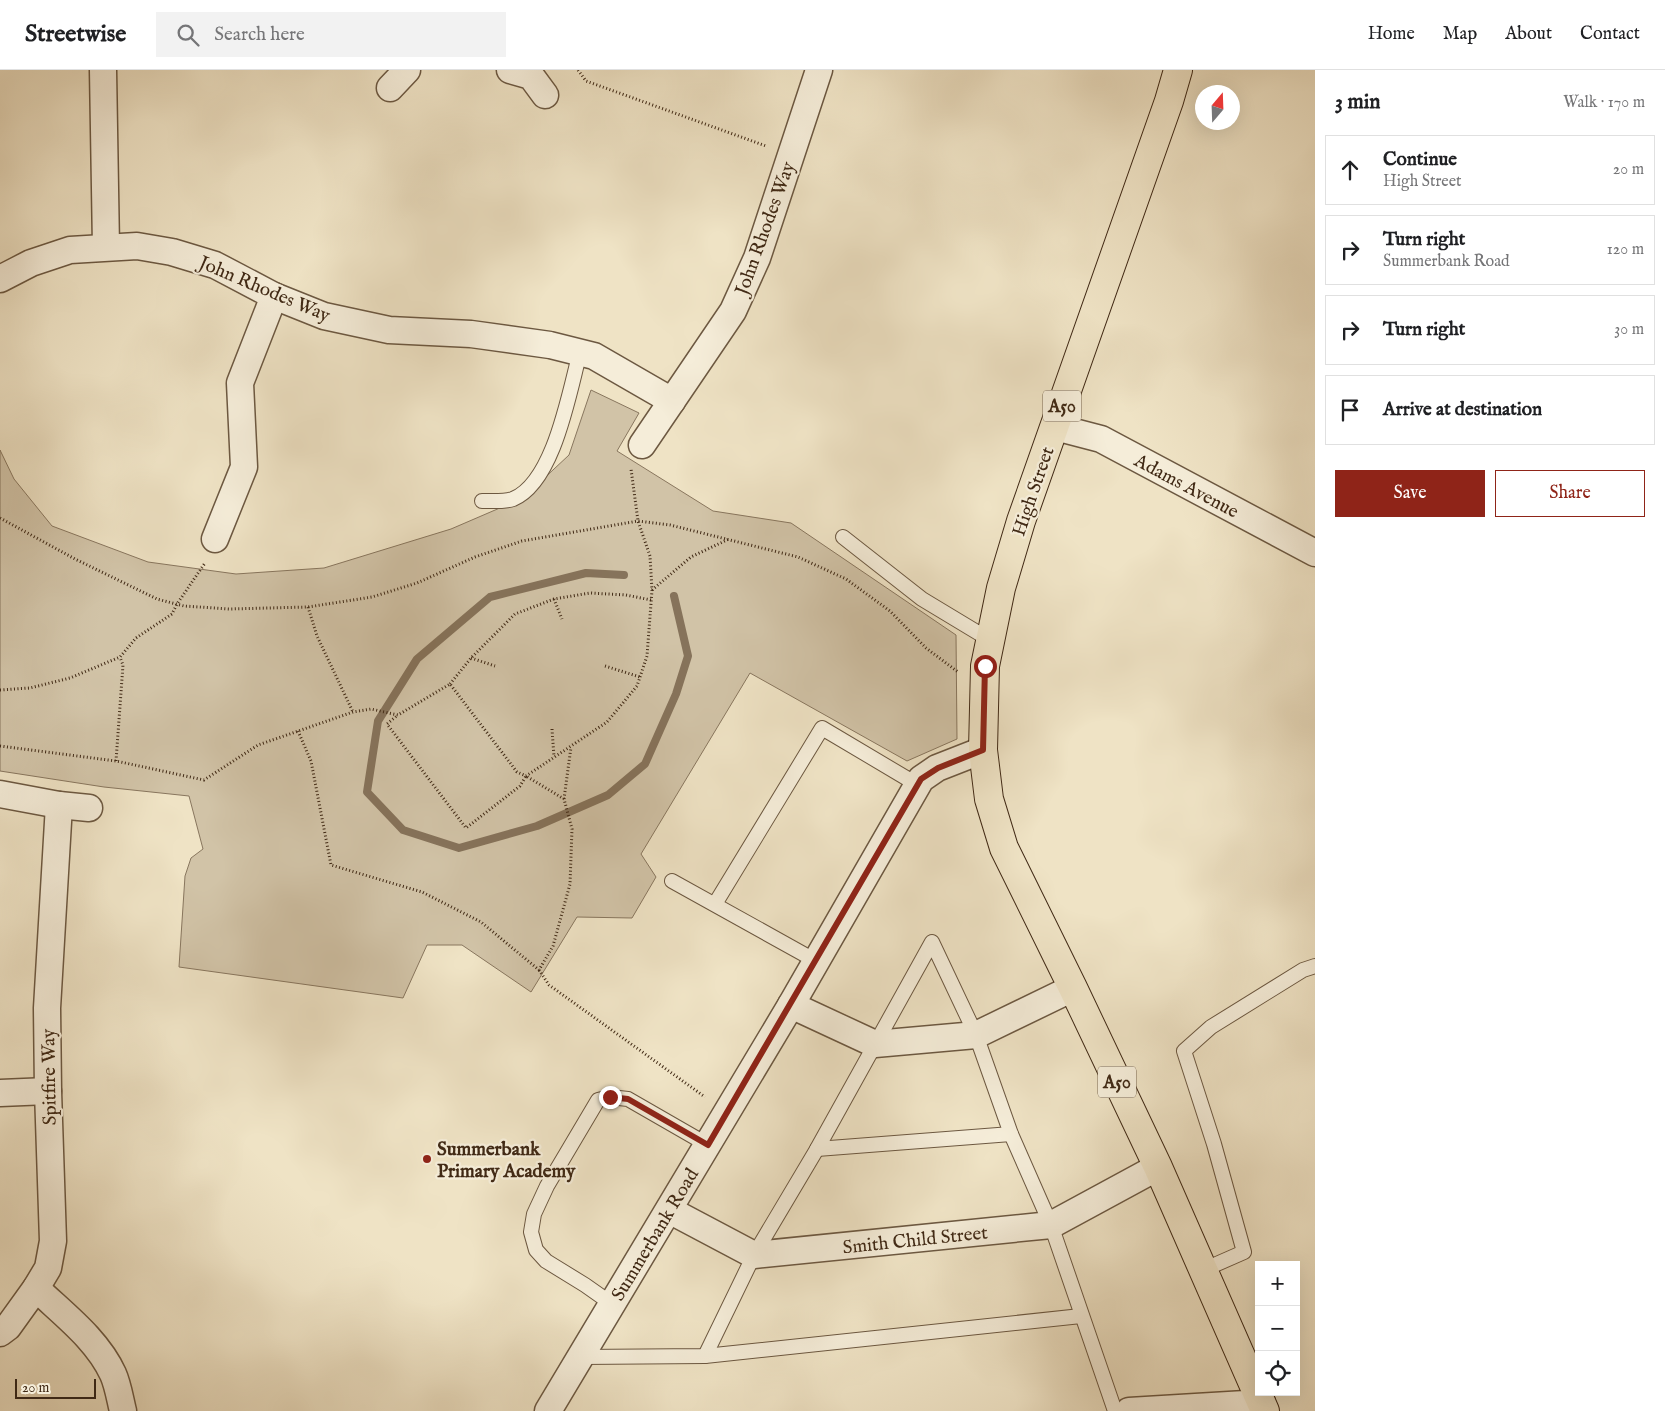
<!DOCTYPE html>
<meta charset="utf-8">
<style>
:root{--surface:#fff;--page:#f2f2f2;--text:#202124;--muted:#757577;--line:#e0e0e0;--accent:#8f2418}
body{margin:0;font-family:"IM FELL English",serif;background:var(--page);color:var(--text)}
.controls{position:absolute;right:15px;bottom:15px;display:grid;overflow:hidden;border-radius:0px;box-shadow:0 5px 20px #0002}
.controls button{width:45px;height:45px;display:grid;place-items:center;padding:0;border:0;border-bottom:1px solid var(--line);background:var(--surface);color:var(--text);font:25px sans-serif}
.compass{position:absolute;left:1195px;top:15px;width:45px;height:45px;border-radius:50%;background:var(--surface);box-shadow:0 5px 20px #0002;rotate:19deg}
.scale{position:absolute;left:15px;bottom:12px;width:81px;box-sizing:border-box;padding-left:5px;border:2px solid #402915;border-top:0;font-size:14px;line-height:18px;white-space:nowrap;color:#402915;-webkit-text-stroke:4px #f5edd9;paint-order:stroke}
.stop{position:absolute;width:15px;height:15px;margin:-11px;border:4px solid #8f2418;border-radius:50%;background:#fff}
.stop.end{background:#8f2418;border-color:#fff;box-shadow:0 1px 5px #0008}
.list{margin:0;padding:0;list-style:none}
h2{display:flex;justify-content:space-between;align-items:center;height:65px;margin:0;padding:0 20px;font-size:21px}
h2 small{font-size:16px;font-weight:400;color:var(--muted)}
.list li{display:grid;grid-template-columns:32px 1fr auto;gap:15px;align-items:center;box-sizing:border-box;height:70px;margin:0 10px 10px;padding:0 10px;border:1px solid var(--line);border-radius:0px}
.list b{display:block;font-size:19px;white-space:nowrap}
.list p{margin:0;font-size:16px;white-space:nowrap;color:var(--muted)}
.list em{font-size:16px;font-style:normal;color:var(--muted)}
.actions{display:flex;gap:10px;padding:15px 20px}
.actions a{flex:1;padding:11px 0;border:1px solid var(--accent);border-radius:0px;text-align:center;font-size:18px;color:var(--accent)}
.actions .main{background:var(--accent);color:#fff}
.icon{flex:none;width:28px;height:28px;fill:none;stroke:currentColor;stroke-width:2;stroke-linecap:round;stroke-linejoin:round}
.map{position:relative;flex:none;width:1315px;height:1341px;overflow:hidden}
header{display:flex;align-items:center;gap:30px;box-sizing:border-box;height:70px;padding:0 25px;background:var(--surface);border-bottom:1px solid var(--line)}
header strong{font-size:24px}
nav{display:flex;gap:28px;margin-inline-start:auto;font-size:18px}
.search{width:350px;height:45px;background:var(--page);display:flex;align-items:center;gap:12px;box-sizing:border-box;padding:0 18px;border-radius:0px;color:var(--muted);font-size:19px}
main{display:flex}
aside{flex:1;background:var(--surface)}
.map>svg:first-child{display:block}
</style>
<header>
<strong>Streetwise</strong>
<div class="search"><svg class="icon" aria-label="search" viewBox="0 0 24 24"><circle cx="10" cy="10" r="6"/><path d="M15 15l6 6"/></svg>Search here</div>
<nav><a>Home</a><a>Map</a><a>About</a><a>Contact</a></nav>
</header>
<main>
<div class="map">
<svg width="1315" height="1341" viewBox="0 0 1315 1341">
<rect width="100%" height="100%" fill="#efe3c5"/>
<filter id="stains"><feTurbulence type="fractalNoise" baseFrequency=".004" numOctaves="4"/><feColorMatrix values="0 0 0 0 .2 0 0 0 0 .09 0 0 0 0 .02 0 0 0 .5 -.17"/></filter>
<radialGradient id="worn" r=".72"><stop offset=".6" stop-color="#630" stop-opacity="0"/><stop offset="1" stop-color="#630" stop-opacity=".3"/></radialGradient>
<!-- green -->
<polygon fill="#d1c3a7" stroke="#88765e" points="591,320 639,343 617,381 713,441 791,453 956,565 957,669 907,691 750,603 641,784 656,807 632,848 577,847 531,922 462,875 427,875 403,928 179,897 185,806 191,788 203,779 189,726 104,717 0,701 0,380 14,409 52,456 148,492 236,504 324,498 451,459 523,428 569,385"/>
<g fill="none" stroke-linecap="round" stroke-linejoin="round">
<!-- stream -->
<polyline stroke="#86735b" stroke-width="8" points="624,505 586,503 490,527 417,589 378,651 367,722 403,760 459,778 537,756 608,725 645,694 676,624 688,586 674,526"/>
<defs>
<g id="lane">
<path d="M482,431C491,431 504,432 513,429C554,412 569,323 580,282"/>
<polyline points="843,467 922,529 990,570"/>
<polyline points="672,811 816,891"/>
<polyline points="715,834 822,658 918,715"/>
<polyline points="817,1079 1011,1064"/>
<polyline points="1203,1200 1244,1182 1214,1074 1184,981 1211,957 1303,900 1315,896"/>
<polyline points="612,1234 585,1215 546,1191 536,1180 531,1162 534,1144 547,1116 598,1030 610,1027 628,1029 708,1075"/>
<polyline points="705,1286 754,1185 817,1079 932,872 976,965 1011,1064 1051,1155 1115,1341"/>
<polyline points="581,1287 705,1286 1081,1246"/>
</g>
<g id="street">
<polyline points="103,0 106,177"/>
<polyline points="510,0 531,6 545,25"/>
<polyline points="390,18 407,0"/>
<polyline points="0,209 31,193 70,180 137,176 172,182 215,195 274,226 324,246 389,260 471,264 550,275 594,286 672,331"/>
<polyline points="1055,357 1101,369 1315,483"/>
<polyline points="642,375 733,241 757,188 819,0"/>
<polyline points="215,469 244,397 240,313 274,226"/>
<polyline points="0,724 59,735 89,738"/>
<polyline points="791,935 875,974 976,965 1073,918"/>
<polyline points="0,1023 48,1021"/>
<polyline points="669,1140 754,1185 1051,1155 1158,1097"/>
<path d="M36,1218C63,1244 97,1269 113,1304C118,1315 120,1329 123,1341"/>
<polyline points="0,1263 8,1257 36,1218 48,1198 53,1171 48,1021 47,938 59,735"/>
<polyline points="548,1341 791,935 921,709 937,698 983,680"/>
<polyline points="1129,1341 1262,1333"/>
</g>
<polyline id="primary" points="1178,0 1169,31 1021,451 1001,518 985,596 983,680 989,729 1004,778 1073,918 1158,1097 1265,1341"/>
</defs>
<!-- lane casing -->
<use href="#lane" stroke="#6c5841" stroke-width="16"/>
<!-- street casing -->
<use href="#street" stroke="#6c5841" stroke-width="29"/>
<!-- primary casing -->
<use href="#primary" stroke="#402915" stroke-width="30"/>
<!-- path -->
<g stroke="#402915" stroke-width="3" stroke-dasharray="1 2.5" stroke-linecap="butt">
<polyline points="578,0 586,11 766,76"/>
<polyline points="0,448 75,489 157,529 184,536 229,539 308,537 372,527 417,513 475,487 522,471 638,451 670,455 798,487 846,509 890,541 926,578 958,602"/>
<polyline points="652,520 691,487 729,469"/>
<polyline points="554,529 562,549"/>
<polyline points="308,537 317,566 353,642"/>
<polyline points="471,588 495,596"/>
<polyline points="605,596 640,607"/>
<polyline points="450,614 471,588 515,544 554,529 590,523 626,525 651,530"/>
<polyline points="0,620 30,618 70,608 120,587 136,568 172,544 177,534 205,493"/>
<polyline points="552,659 554,687"/>
<polyline points="298,661 311,691 331,795 422,822 481,852 539,900 553,876 570,814 572,759 564,729 526,706 520,716 466,758 387,654 398,645"/>
<polyline points="0,676 116,691 204,710 258,675 353,642 371,639 398,645 450,614 517,702 526,706 607,652 637,616 647,586 652,520 650,486 638,451 631,399"/>
<polyline points="116,691 123,595 120,587"/>
<polyline points="564,729 571,677"/>
<polyline points="539,900 549,915 705,1027"/>
</g>
<!-- lane -->
<use href="#lane" stroke="#f5edd9" stroke-width="14"/>
<!-- street -->
<use href="#street" stroke="#f5edd9" stroke-width="26"/>
<!-- primary -->
<use href="#primary" stroke="#efe3c5" stroke-width="28"/>
</g>
<g fill="none" stroke-linecap="round" stroke-linejoin="round">
<!-- route -->
<polyline stroke="#8f2418" stroke-width="6" points="610,1027 628,1029 708,1075 921,709 938,698 983,680 985,596"/>
</g>
<!-- markers -->
<circle fill="#8f2418" stroke="#f5edd9" stroke-width="2" cx="427" cy="1089" r="5"/>
<g text-anchor="middle" stroke-width="4.5" stroke-linejoin="round" paint-order="stroke">
<!-- shield labels -->
<g fill="#f5edd9" stroke="#766450" stroke-width="1">
<rect x="1043" y="320.5" width="38" height="31" rx="4"/>
<rect x="1098" y="996.5" width="38" height="31" rx="4"/>
</g>
<g font-size="18" font-weight="bold" fill="#402915">
<text x="1062" y="342">A50</text>
<text x="1117" y="1018">A50</text>
</g>
<!-- street labels -->
<g font-size="19" fill="#402915" stroke="#f5edd9">
<text transform="translate(764 158) rotate(-70)" y="7">John Rhodes Way</text>
<text transform="translate(265 218) rotate(23)" y="7">John Rhodes Way</text>
<text transform="translate(1187 415) rotate(28)" y="7">Adams Avenue</text>
<text transform="translate(1032 421) rotate(-71)" y="7">High Street</text>
<text transform="translate(48 1007) rotate(-91)" y="7">Spitfire Way</text>
<text transform="translate(654 1164) rotate(-59)" y="7">Summerbank Road</text>
<text transform="translate(915 1169) rotate(-6)" y="7">Smith Child Street</text>
</g>
<!-- poi labels -->
<g font-size="19" font-weight="bold" fill="#402915" stroke="#f5edd9" text-anchor="start">
<text x="437" y="1085">Summerbank<tspan x="437" dy="22">Primary Academy</tspan></text>
</g>
</g>
<rect width="100%" height="100%" filter="url(#stains)"/>
<rect width="100%" height="100%" fill="url(#worn)"/>
</svg>
<div class="controls">
<button>+</button>
<button>−</button>
<button><svg class="icon" aria-label="locate" viewBox="0 0 24 24"><circle cx="12" cy="12" r="6"/><path d="M12 2v4M12 18v4M2 12h4M18 12h4"/></svg></button>
</div>
<svg class="compass" viewBox="-18 -18 36 36"><path d="M0-13l5 13h-10z" fill="#e53935"/><path d="M0 13l5-13h-10z" fill="#757577"/></svg>
<div class="scale">20 m</div>
<div class="stop" style="left:985px;top:596px"></div>
<div class="stop end" style="left:610px;top:1027px"></div>
</div>
<aside>
<h2>3 min<small>Walk · 170 m</small></h2>
<ul class="list">
<li><svg class="icon" aria-label="ahead" viewBox="0 0 24 24"><path d="M12 20V5M6 11l6-6 6 6"/></svg><div><b>Continue</b><p>High Street</p></div><em>20 m</em></li>
<li><svg class="icon" aria-label="right" viewBox="0 0 24 24"><path d="M7 20v-9h11M14 6l5 5-5 5"/></svg><div><b>Turn right</b><p>Summerbank Road</p></div><em>120 m</em></li>
<li><svg class="icon" aria-label="right" viewBox="0 0 24 24"><path d="M7 20v-9h11M14 6l5 5-5 5"/></svg><div><b>Turn right</b></div><em>30 m</em></li>
<li><svg class="icon" aria-label="arrive" viewBox="0 0 24 24"><path d="M6 21V4h12l-3 4 3 4H6"/></svg><div><b>Arrive at destination</b></div></li>
</ul>
<div class="actions"><a class="main">Save</a><a>Share</a></div>
</aside>
</main>
